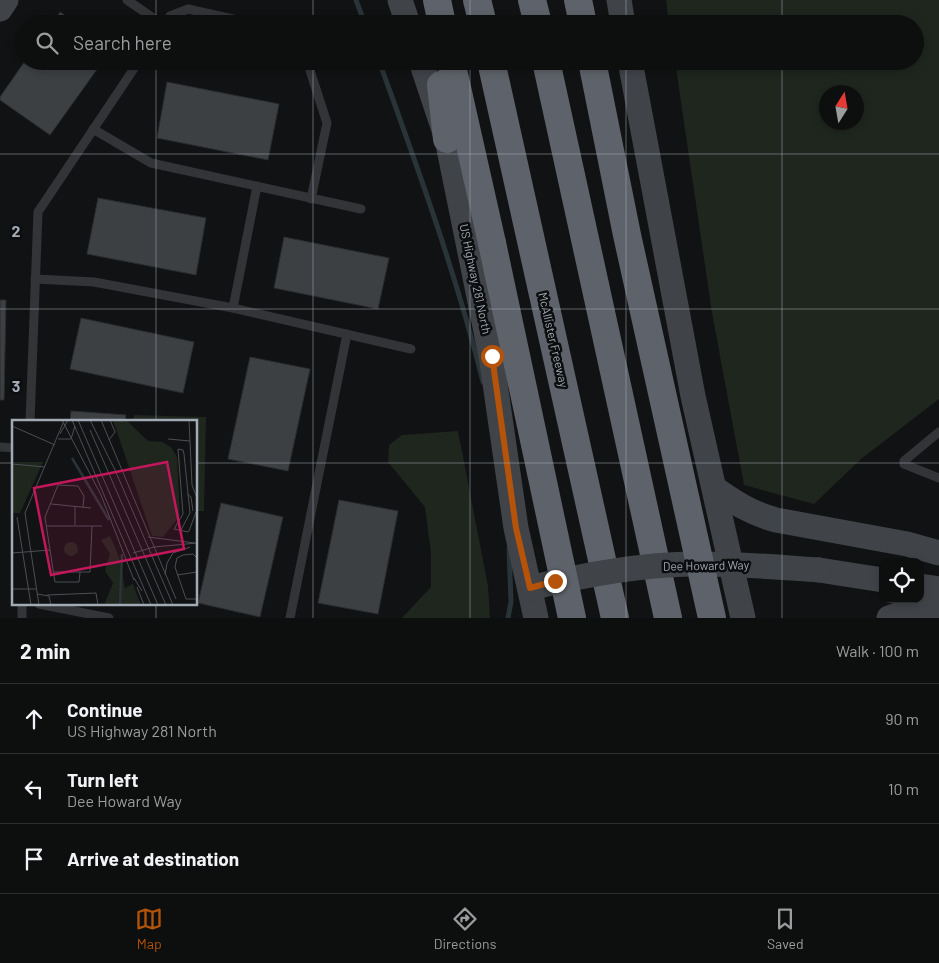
<!DOCTYPE html>
<meta charset="utf-8">
<style>
:root{--surface:#0d0e0e;--page:#161717;--text:#f1f3f6;--muted:#9a9c9e;--line:#2d2e2e;--accent:#b45309}
body{margin:0;font-family:Barlow,sans-serif;background:var(--page);color:var(--text)}
.controls{position:absolute;right:15px;bottom:15px;display:grid;overflow:hidden;border-radius:10px;box-shadow:0 2px 8px #0003}
.controls button{width:45px;height:45px;display:grid;place-items:center;padding:0;border:0;border-bottom:1px solid var(--line);background:var(--surface);color:var(--text);font:25px sans-serif}
.compass{position:absolute;left:819px;top:85px;width:45px;height:45px;border-radius:50%;background:var(--surface);box-shadow:0 2px 8px #0003;rotate:11deg}
.stop{position:absolute;width:15px;height:15px;margin:-11px;border:4px solid #b45309;border-radius:50%;background:#fff}
.stop.end{background:#b45309;border-color:#fff;box-shadow:0 1px 5px #0008}
.list{margin:0;padding:0;list-style:none}
h2{display:flex;justify-content:space-between;align-items:center;height:65px;margin:0;padding:0 20px;font-size:21px}
h2 small{font-size:16px;font-weight:400;color:var(--muted)}
.list li{display:grid;grid-template-columns:32px 1fr auto;gap:15px;align-items:center;box-sizing:border-box;height:70px;padding:0 20px;border-top:1px solid var(--line)}
.list b{display:block;font-size:19px;white-space:nowrap}
.list p{margin:0;font-size:16px;white-space:nowrap;color:var(--muted)}
.list em{font-size:16px;font-style:normal;color:var(--muted)}
.icon{flex:none;width:28px;height:28px;fill:none;stroke:currentColor;stroke-width:2;stroke-linecap:round;stroke-linejoin:round}
.map{position:relative;flex:none;width:939px;height:618px;overflow:hidden}
.search{position:absolute;background:var(--surface);box-shadow:0 2px 8px #0003;left:15px;right:15px;top:15px;height:55px;display:flex;align-items:center;gap:12px;box-sizing:border-box;padding:0 18px;border-radius:28px;color:var(--muted);font-size:19px}
.sheet{height:275px;background:var(--surface)}
nav{display:flex;justify-content:space-around;align-items:center;box-sizing:border-box;height:70px;border-top:1px solid var(--line);background:var(--surface);font-size:14px;color:var(--muted)}
nav a{display:grid;justify-items:center;gap:2px}
nav .on{color:var(--accent)}
.map>svg:first-child{display:block}
</style>
<div class="map">
<svg width="939" height="618" viewBox="0 0 939 618">
<rect width="100%" height="100%" fill="#111213"/>
<!-- green -->
<g fill="#1e261e" fill-rule="evenodd">
<path d="M666,0H939V399L861,459L814,504L744,485L712,313L675,61H915V24H669ZM826,92H856V122H826Z"/>
<polygon points="134,415 206,417 204,511 196,511 196,422 133,422"/>
<polygon points="458,431 488,586 490,618 402,618 431,587 431,553 425,507 388,462 389,445 402,435"/>
</g>
<g fill="none" stroke-linecap="round" stroke-linejoin="round">
<!-- stream -->
<g stroke="#293439" stroke-width="5">
<polyline points="356,0 365,24"/>
<path d="M379,61C417,166 456,273 483,382"/>
<polyline points="508,618 511,602 509,548"/>
</g>
</g>
<!-- building -->
<g fill="#3d4043" stroke="#2b2c2f">
<polygon points="60,12 78,24 52,24"/>
<polygon points="25,61 103,61 50,135 0,100 0,97"/>
<polygon points="167,82 279,104 268,160 157,138"/>
<polygon points="98,198 206,218 196,275 87,254"/>
<polygon points="284,237 389,258 378,309 274,288"/>
<polygon points="0,300 6,300 4,400 0,400"/>
<polygon points="81,318 194,342 183,393 70,369"/>
<polygon points="250,357 310,369 288,471 228,459"/>
<polygon points="71,411 126,415 125,422 70,422"/>
<polygon points="339,500 398,511 378,614 318,603"/>
<polygon points="221,503 283,517 260,617 198,603"/>
</g>
<g fill="none" stroke-linecap="round" stroke-linejoin="round">
<!-- lane -->
<g stroke="#323438" stroke-width="9">
<polyline points="127,0 162,24"/>
<polyline points="164,24 170,16 188,9 255,24"/>
<polyline points="307,61 327,123 311,199"/>
<polyline points="93,129 151,163 361,209"/>
<polyline points="35,279 94,282 233,308 411,349"/>
<polyline points="233,308 257,186"/>
<polyline points="30,422 38,212 139,61"/>
<polyline points="939,432 904,461 904,464 939,478"/>
<polyline points="0,447 14,448"/>
<polyline points="39,604 109,618"/>
<polyline points="22,618 22,604"/>
<polyline points="290,618 347,334"/>
</g>
<!-- secondary -->
<g stroke="#404348" stroke-width="25">
<polyline points="400,0 408,24"/>
<polyline points="619,0 623,24"/>
<polyline points="0,9 6,0"/>
<polyline points="421,61 447,139 491,356 516,528 536,618"/>
<polyline points="630,61 693,396 743,618"/>
<path d="M714,488C735,503 751,513 776,520L907,544L939,553"/>
<polyline points="819,570 883,580"/>
<polyline points="920,586 939,589"/>
<polyline points="889,618 905,612 939,611"/>
</g>
<!-- highway -->
<g stroke="#5e626a" stroke-width="28">
<polyline points="437,0 442,24"/>
<polyline points="477,0 483,24"/>
<polyline points="532,0 538,24"/>
<polyline points="578,0 583,24"/>
<polyline points="451,61 492,243"/>
<polyline points="491,61 615,618"/>
<polyline points="546,61 668,618"/>
<polyline points="441,85 447,139"/>
</g>
<!-- secondary-bridge -->
<path stroke="#404348" stroke-width="25" d="M530,588C579,576 638,565 689,564C732,563 775,567 819,570"/>
<!-- highway-bridge -->
<g stroke="#5e626a" stroke-width="28">
<polyline points="592,61 627,235 712,618"/>
<polyline points="492,243 572,618"/>
</g>
</g>
<g fill="none" stroke-linecap="round" stroke-linejoin="round">
<!-- route -->
<polyline stroke="#b45309" stroke-width="6" points="492,356 516,528 530,588 555,581"/>
</g>
<!-- grid -->
<path fill="none" stroke="#a2aab5" stroke-width="1" stroke-opacity="0.55" d="M156,0V24M313,0V24M470,0V24M626,0V24M782,0V24M156,61V422M313,61V618M470,61V618M626,61V618M782,61V618M0,154H939M0,309H939M0,463H14M196,463H939M156,604V618"/>
<g text-anchor="middle" stroke-width="5" stroke-linejoin="round" paint-order="stroke">
<!-- street labels -->
<g font-size="12" fill="#a2aab5" stroke="#0c0d0e">
<text transform="translate(475 279) rotate(78)" y="4">US Highway 281 North</text>
<text transform="translate(553 340) rotate(77)" y="4">McAllister Freeway</text>
<text transform="translate(706 566) rotate(-1)" y="4">Dee Howard Way</text>
</g>
</g>
<!-- overview -->
<g transform="translate(12 420)">
<rect width="185" height="185" fill="#111213"/>
<path d="M101,0H114L136,21L150,22L159,27L165,37L168,96L151,117L140,116ZM0,42H31L8,93H0ZM98,116L107,137L113,168L121,164L129,185H92L101,163L93,151L98,134L89,120ZM52 129a7 7 0 1 1 14 0a7 7 0 1 1-14 0Z" fill="#1e261e"/>
<path fill="none" stroke="#293439" stroke-width="2.5" d="M60,38L97,100M108,185L110,134"/>
<path fill="none" stroke="#4b4f54" stroke-width="1" d="M50,0L89,75L122,160M60,0L139,185M66,0L146,185M78,0L103,50L161,185M89,0L164,179M177,0L180,65L185,78M184,0L185,15M0,6L43,25M78,10L154,185M48,14L56,0M46,19H59L63,6M156,19L178,21M97,20L103,12L98,0M0,44L33,47M175,74L179,77L181,91M39,84L79,88M63,87V105M5,97L19,185M35,106H90M169,110L178,93L172,34L171,30L166,29L171,94L162,109L176,112L177,111L184,92M136,117L183,123M38,130L33,97L46,65L66,66L72,76L71,87M0,133L38,130L43,162H67L68,152M121,133L142,127L185,123M185,138L181,134L171,135L165,138L163,147L174,179H185M42,152H78L80,106M153,155L155,143L161,133L178,127M165,155L185,152V138M122,158L130,171M125,167L132,185M0,169H24M25,174L37,176L39,185M35,175L84,173L86,185M27,185L13,93L51,3"/>
<path fill="#c2185b" fill-opacity="0.15" stroke="#c2185b" stroke-width="2.5" d="M155,42L172,129L39,155L22,68Z"/>
<rect width="185" height="185" fill="none" stroke="#a2aab5" stroke-width="2.5"/>
</g>
<g font-size="16" text-anchor="middle" font-weight="bold" fill="#a2aab5" stroke="#0c0d0e" stroke-width="5" stroke-linejoin="round" paint-order="stroke">
<text x="16" y="237">2</text>
<text x="16" y="392">3</text>
</g>
</svg>
<div class="controls">
<button><svg class="icon" aria-label="locate" viewBox="0 0 24 24"><circle cx="12" cy="12" r="6"/><path d="M12 2v4M12 18v4M2 12h4M18 12h4"/></svg></button>
</div>
<svg class="compass" viewBox="-18 -18 36 36"><path d="M0-13l5 13h-10z" fill="#e53935"/><path d="M0 13l5-13h-10z" fill="#9a9c9e"/></svg>
<div class="stop" style="left:492px;top:356px"></div>
<div class="stop end" style="left:555px;top:581px"></div>
<div class="search"><svg class="icon" aria-label="search" viewBox="0 0 24 24"><circle cx="10" cy="10" r="6"/><path d="M15 15l6 6"/></svg>Search here</div>
</div>
<section class="sheet">
<h2>2 min<small>Walk · 100 m</small></h2>
<ul class="list">
<li><svg class="icon" aria-label="ahead" viewBox="0 0 24 24"><path d="M12 20V5M6 11l6-6 6 6"/></svg><div><b>Continue</b><p>US Highway 281 North</p></div><em>90 m</em></li>
<li><svg class="icon" aria-label="left" viewBox="0 0 24 24"><path d="M17 20v-9H6M10 6l-5 5 5 5"/></svg><div><b>Turn left</b><p>Dee Howard Way</p></div><em>10 m</em></li>
<li><svg class="icon" aria-label="arrive" viewBox="0 0 24 24"><path d="M6 21V4h12l-3 4 3 4H6"/></svg><div><b>Arrive at destination</b></div></li>
</ul>
</section>
<nav>
<a class="on"><svg class="icon" aria-label="map" viewBox="0 0 24 24"><path d="M3 6l6-2 6 2 6-2v14l-6 2-6-2-6 2zM9 4v14M15 6v14"/></svg>Map</a>
<a><svg class="icon" aria-label="directions" viewBox="0 0 24 24"><path d="M12 3l9 9-9 9-9-9zM9 14v-3h6M13 9l2 2-2 2"/></svg>Directions</a>
<a><svg class="icon" aria-label="saved" viewBox="0 0 24 24"><path d="M7 4h10v16l-5-4-5 4z"/></svg>Saved</a>
</nav>
